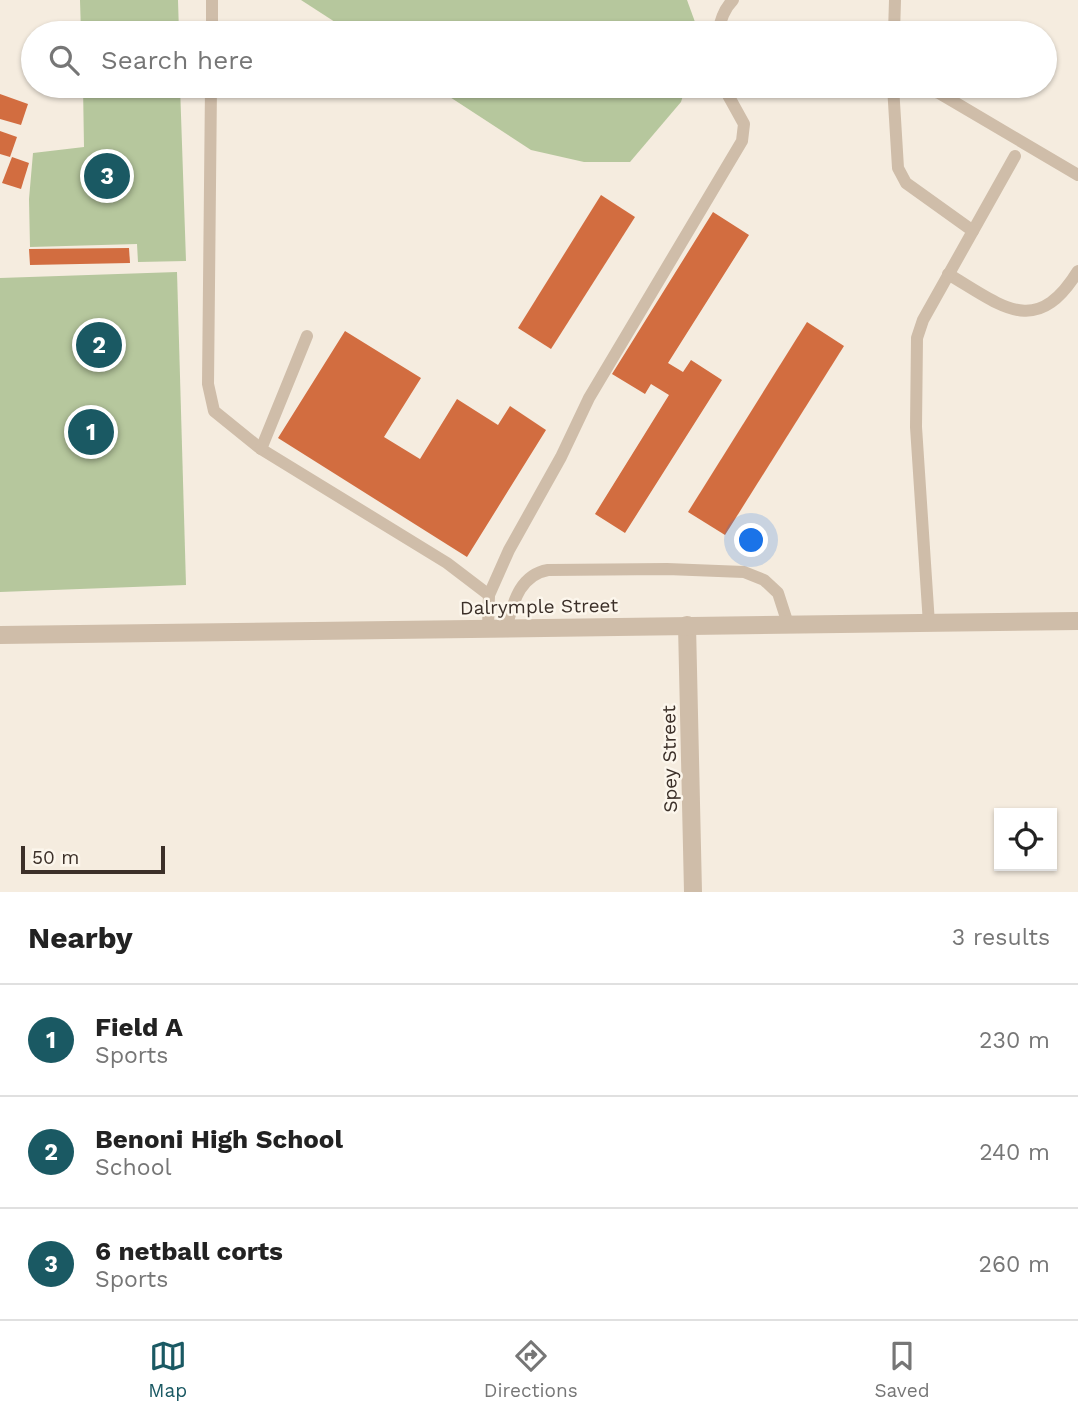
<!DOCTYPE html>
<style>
:root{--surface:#fff;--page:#f6f6f6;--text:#222;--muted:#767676;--line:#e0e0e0;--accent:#1a5963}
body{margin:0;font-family:"Work Sans",sans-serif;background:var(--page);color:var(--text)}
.controls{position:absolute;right:21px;bottom:21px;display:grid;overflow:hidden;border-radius:0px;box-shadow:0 2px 5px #0004}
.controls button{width:63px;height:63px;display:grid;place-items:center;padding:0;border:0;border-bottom:2px solid var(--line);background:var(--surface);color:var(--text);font:35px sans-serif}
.scale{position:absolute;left:21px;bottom:18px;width:144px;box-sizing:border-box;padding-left:7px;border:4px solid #3c3029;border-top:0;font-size:19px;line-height:24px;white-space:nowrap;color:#3c3029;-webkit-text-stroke:5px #fcf6ec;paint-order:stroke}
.you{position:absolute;left:752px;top:541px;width:24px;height:24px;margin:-18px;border:5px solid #fff;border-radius:50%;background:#1a73e8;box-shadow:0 0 0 10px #1a73e833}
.badge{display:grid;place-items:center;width:46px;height:46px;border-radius:50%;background:var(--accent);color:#fff;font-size:23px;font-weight:700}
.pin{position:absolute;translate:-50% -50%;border:4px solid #fff;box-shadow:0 2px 7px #0006}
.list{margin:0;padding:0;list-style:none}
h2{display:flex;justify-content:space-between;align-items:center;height:91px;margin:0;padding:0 28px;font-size:30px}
h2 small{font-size:23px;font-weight:400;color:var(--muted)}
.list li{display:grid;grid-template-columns:46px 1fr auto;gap:21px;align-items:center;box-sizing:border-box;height:112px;padding:0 28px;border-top:2px solid var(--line)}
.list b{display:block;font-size:26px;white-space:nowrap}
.list p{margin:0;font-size:23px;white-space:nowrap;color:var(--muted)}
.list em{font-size:23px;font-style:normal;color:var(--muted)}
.icon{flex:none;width:38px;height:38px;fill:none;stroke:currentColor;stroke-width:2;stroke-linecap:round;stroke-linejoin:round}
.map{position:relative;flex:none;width:1078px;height:892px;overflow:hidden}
.search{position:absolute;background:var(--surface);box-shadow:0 2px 5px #0004;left:21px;right:21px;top:21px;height:77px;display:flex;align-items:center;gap:18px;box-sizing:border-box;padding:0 24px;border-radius:38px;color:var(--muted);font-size:26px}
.sheet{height:427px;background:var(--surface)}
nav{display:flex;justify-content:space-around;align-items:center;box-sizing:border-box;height:98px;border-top:2px solid var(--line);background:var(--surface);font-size:19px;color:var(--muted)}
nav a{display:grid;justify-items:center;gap:4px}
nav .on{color:var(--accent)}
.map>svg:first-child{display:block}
</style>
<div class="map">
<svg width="1078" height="892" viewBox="0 0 1078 892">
<rect width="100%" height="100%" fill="#f5ecdf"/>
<!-- green -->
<g fill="#b6c79d">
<polygon points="80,0 178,0 179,33 81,33"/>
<polygon points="301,0 687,0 699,33 352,33"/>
<polygon points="83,86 180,86 186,261 138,262 137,244 30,247 29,199 33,153 84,147"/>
<polygon points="433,86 686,86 681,102 630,162 584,162 531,150"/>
<polygon points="177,272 186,585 0,592 0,278"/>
</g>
<!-- building -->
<g fill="#d26d40">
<polygon points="0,94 28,104 21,125 0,119"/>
<polygon points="0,131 17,137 10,157 0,154"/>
<polygon points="12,157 29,163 21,189 2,183"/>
<polygon points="601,195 635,217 551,349 518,328"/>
<polygon points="713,212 749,235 668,363 683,372 691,360 722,380 625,533 595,514 669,395 651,384 645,394 612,374"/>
<polygon points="129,248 130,263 30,265 29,249"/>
<polygon points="807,322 844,346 725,535 688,512"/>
<polygon points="345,331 421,378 384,437 420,459 457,399 498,425 510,406 546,430 467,557 278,438"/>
</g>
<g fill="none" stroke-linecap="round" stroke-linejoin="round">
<!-- service -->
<g stroke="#cfbda9" stroke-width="12">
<polyline points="212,33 212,0"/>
<path d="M718,33C720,21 724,9 733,0"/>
<polyline points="894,33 895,0"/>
<polyline points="211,86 208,384 214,411 261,449 447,563 489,595"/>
<polyline points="893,86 898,168 906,183 973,231"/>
<polyline points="894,91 925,89 939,93 1078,175"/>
<path d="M948,274C1002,306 1036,339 1078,271"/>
<polyline points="261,449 307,336"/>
<polyline points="929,624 916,427 917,338 923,320 1015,156"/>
<polyline points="488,628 489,595 509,550 561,457 589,398 742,141 744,124 723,86"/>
<path d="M506,628C513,604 519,575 548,570L667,569L744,572L764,580L778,593L788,624"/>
</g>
<!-- minor -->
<polyline stroke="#cfbda9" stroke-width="18" points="687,625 693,892"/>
<!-- tertiary -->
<polyline stroke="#cfbda9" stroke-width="18" points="0,635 1078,621"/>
</g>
<g text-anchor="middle" stroke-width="5" stroke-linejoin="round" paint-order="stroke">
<!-- street labels -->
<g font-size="19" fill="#3c3029" stroke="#fcf6ec">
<text transform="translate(539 606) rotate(-1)" y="7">Dalrymple Street</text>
<text transform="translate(669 759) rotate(-91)" y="7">Spey Street</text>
</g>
</g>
</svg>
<div class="controls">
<button><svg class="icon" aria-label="locate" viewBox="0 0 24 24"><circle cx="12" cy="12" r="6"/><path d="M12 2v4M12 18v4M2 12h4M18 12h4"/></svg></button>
</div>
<div class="scale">50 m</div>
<div class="you"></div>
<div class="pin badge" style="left:91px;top:432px">1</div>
<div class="pin badge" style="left:99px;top:345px">2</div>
<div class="pin badge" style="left:107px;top:176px">3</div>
<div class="search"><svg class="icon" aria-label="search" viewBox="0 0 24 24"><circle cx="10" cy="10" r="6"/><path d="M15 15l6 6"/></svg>Search here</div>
</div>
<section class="sheet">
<h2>Nearby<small>3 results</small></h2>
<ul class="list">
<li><span class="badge">1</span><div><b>Field A</b><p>Sports</p></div><em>230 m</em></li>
<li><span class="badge">2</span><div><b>Benoni High School</b><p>School</p></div><em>240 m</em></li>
<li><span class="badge">3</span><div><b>6 netball corts</b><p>Sports</p></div><em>260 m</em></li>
</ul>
</section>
<nav>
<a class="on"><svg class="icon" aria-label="map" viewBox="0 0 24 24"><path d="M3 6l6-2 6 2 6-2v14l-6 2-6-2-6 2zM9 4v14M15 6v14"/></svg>Map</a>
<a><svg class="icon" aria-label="directions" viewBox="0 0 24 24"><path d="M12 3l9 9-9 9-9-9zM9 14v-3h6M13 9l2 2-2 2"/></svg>Directions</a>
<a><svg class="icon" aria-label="saved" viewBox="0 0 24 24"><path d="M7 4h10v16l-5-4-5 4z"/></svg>Saved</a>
</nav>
